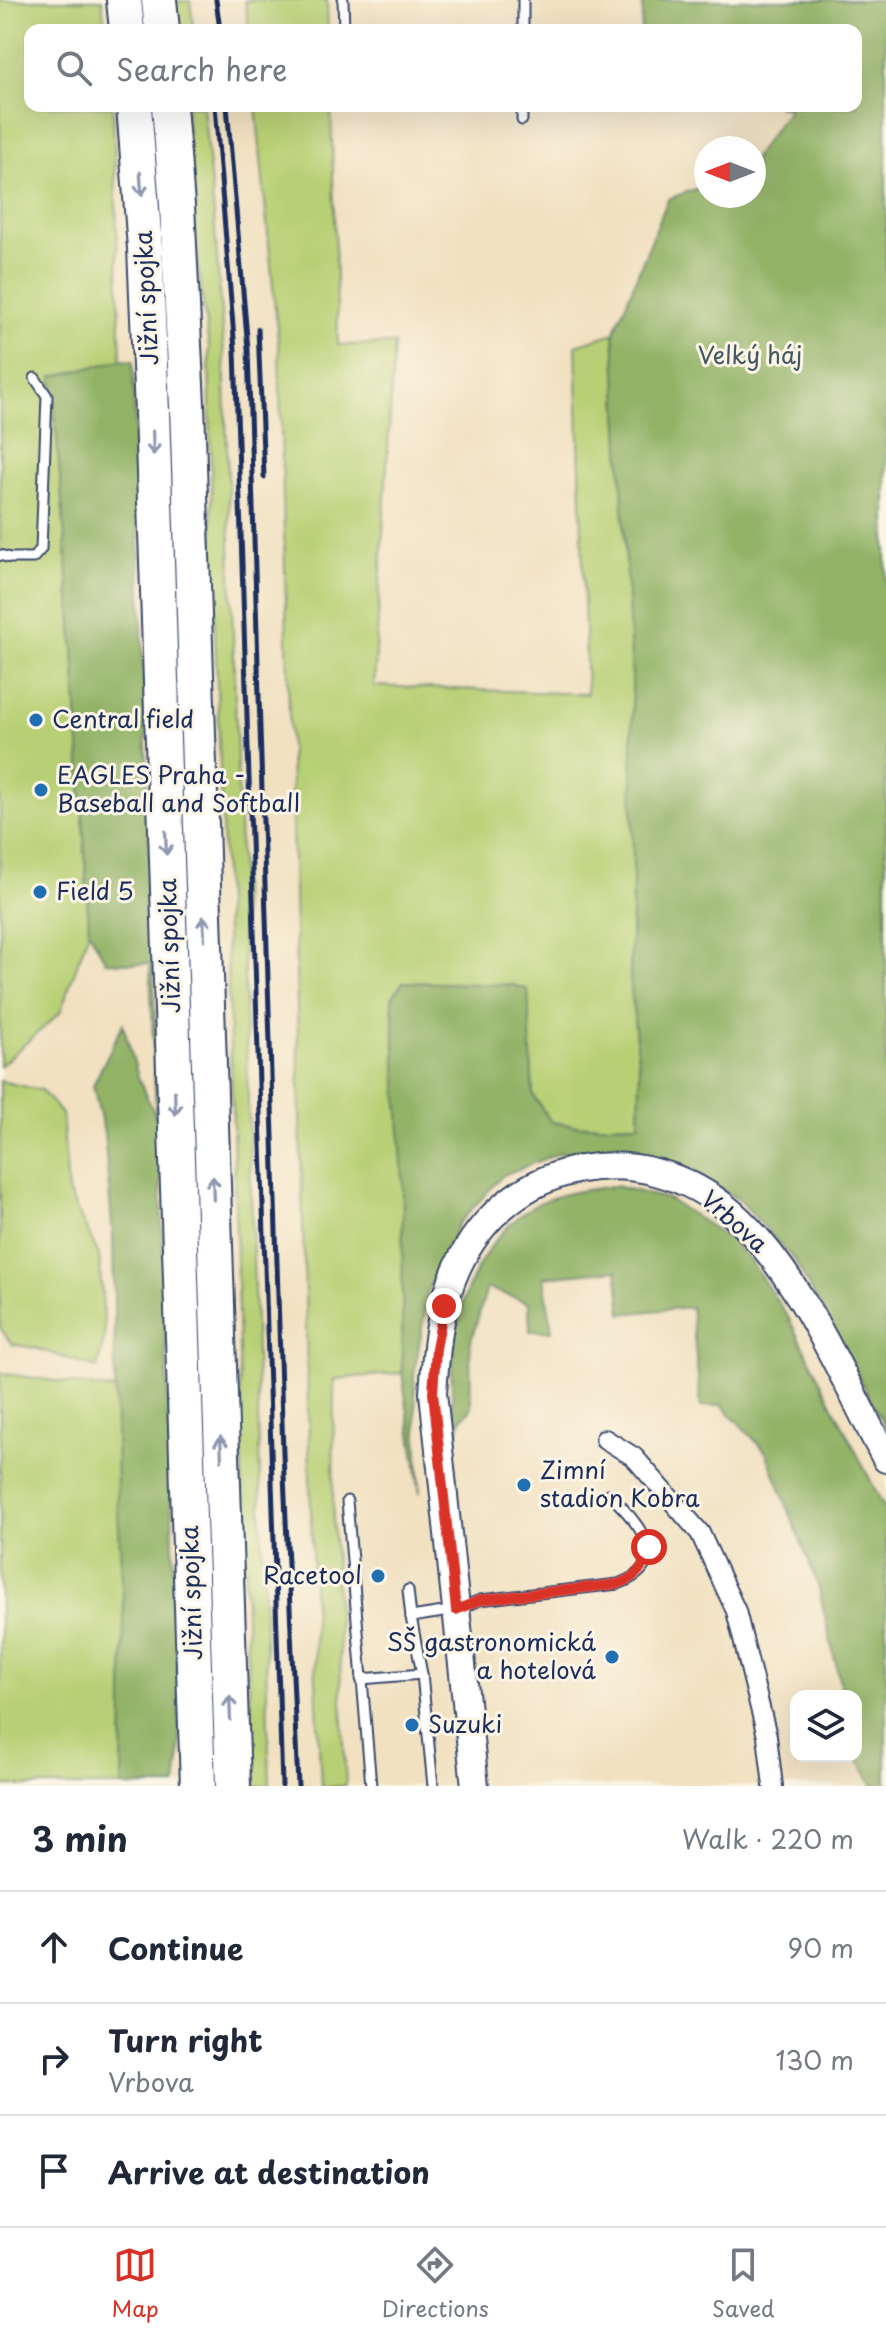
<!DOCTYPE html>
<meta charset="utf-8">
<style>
:root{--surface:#fff;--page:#f6f6f7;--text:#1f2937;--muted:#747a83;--line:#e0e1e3;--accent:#d93025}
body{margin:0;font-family:"Playpen Sans",sans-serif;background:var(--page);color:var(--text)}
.controls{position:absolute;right:24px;bottom:24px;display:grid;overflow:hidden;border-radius:16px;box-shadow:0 8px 32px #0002}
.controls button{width:72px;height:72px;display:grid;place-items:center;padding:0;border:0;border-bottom:2px solid var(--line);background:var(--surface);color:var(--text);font:40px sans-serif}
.compass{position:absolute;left:694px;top:136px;width:72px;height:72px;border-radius:50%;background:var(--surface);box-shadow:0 8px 32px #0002;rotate:270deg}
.stop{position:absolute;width:24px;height:24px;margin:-18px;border:6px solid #d93025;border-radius:50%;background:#fff}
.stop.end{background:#d93025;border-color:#fff;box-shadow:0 2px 8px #0008}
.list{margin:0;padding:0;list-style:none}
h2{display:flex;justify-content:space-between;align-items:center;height:104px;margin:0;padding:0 32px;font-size:34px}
h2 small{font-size:26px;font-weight:400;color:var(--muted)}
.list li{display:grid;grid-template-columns:52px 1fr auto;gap:24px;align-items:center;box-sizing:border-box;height:112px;padding:0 32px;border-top:2px solid var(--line)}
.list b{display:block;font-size:30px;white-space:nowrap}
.list p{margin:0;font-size:26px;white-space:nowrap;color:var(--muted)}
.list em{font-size:26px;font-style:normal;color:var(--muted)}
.icon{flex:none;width:44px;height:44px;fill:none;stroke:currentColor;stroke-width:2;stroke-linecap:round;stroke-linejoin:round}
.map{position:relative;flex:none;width:886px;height:1786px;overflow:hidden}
.search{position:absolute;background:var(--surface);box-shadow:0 8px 32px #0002;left:24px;right:24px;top:24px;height:88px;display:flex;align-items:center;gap:20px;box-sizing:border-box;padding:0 28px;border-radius:16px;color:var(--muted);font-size:30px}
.sheet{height:440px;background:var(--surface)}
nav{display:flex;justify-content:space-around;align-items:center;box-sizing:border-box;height:112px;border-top:2px solid var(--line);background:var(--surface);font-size:22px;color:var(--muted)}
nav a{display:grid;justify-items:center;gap:4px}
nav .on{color:var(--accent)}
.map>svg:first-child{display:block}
</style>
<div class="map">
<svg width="886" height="1786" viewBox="0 0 886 1786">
<rect width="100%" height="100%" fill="#fcf5e5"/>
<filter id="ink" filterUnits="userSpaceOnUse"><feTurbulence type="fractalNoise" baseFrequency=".0125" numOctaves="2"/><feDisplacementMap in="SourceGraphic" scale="16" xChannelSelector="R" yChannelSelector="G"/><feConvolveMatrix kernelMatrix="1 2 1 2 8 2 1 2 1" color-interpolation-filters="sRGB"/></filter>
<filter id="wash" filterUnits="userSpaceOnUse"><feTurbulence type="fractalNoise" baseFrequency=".006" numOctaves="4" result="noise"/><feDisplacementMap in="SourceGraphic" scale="32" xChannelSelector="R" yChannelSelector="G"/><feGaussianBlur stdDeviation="1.8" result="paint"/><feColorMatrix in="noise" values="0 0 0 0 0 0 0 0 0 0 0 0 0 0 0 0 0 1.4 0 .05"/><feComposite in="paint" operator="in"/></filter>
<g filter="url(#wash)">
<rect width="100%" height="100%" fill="#f1e1c1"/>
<!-- green -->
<g fill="#b8d075" stroke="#6a806a" stroke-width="2">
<polygon points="0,0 102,0 105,30 30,30 30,106 113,106 121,360 52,377 74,649 89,931 60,1013 0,1066"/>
<polygon points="245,0 327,0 328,30 249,30"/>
<polygon points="190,1 194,30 182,30 173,2"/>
<polygon points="186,106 203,106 214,216 224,355 270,1786 255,1786 247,1653 233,1125 213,575 209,347 193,229"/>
<polygon points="256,106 331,106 338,345 394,344 374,686 587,694 576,345 614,333 632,676 633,881 630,976 640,1080 639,1124 578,1126 551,1122 533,1095 527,990 513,985 403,982 392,998 403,1180 402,1373 334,1379 333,1516 346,1786 321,1786 315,1660 279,351"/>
<polygon points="0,1081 41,1090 62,1114 68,1192 99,1255 105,1336 97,1368 35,1348 12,1344 0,1328"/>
<polygon points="0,1373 116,1390 124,1614 122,1786 0,1786"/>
</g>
<!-- forest -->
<g fill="#92b266" stroke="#567062" stroke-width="2">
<polygon points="643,0 886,0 886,1428 795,1261 740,1200 668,1161 638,1153 559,1153 503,1175 458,1224 429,1287 414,1375 420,1493 402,1373 403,1180 392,998 403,982 513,985 528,990 533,1095 551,1122 578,1126 639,1124 640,1080 630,976 633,881 632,676 614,333 668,199 706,185 706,196 754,196 754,157 789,109 777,106 856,106 856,30 641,30"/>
<polygon points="121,360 133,361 180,1752 176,1786 122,1786 124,1614 117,1496 113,1236 104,1133 93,1085 123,1024 139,1080 156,1117 150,964 106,962 89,931 74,649 52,377"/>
<path d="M615,1186L668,1199L730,1239L753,1265L788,1317L886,1511V1786H873L856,1755V1696H843L818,1585L766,1452L722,1405L701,1407L691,1307L622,1314L617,1270L544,1277L552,1331H530L529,1303L487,1288L470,1344L471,1409L461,1419L458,1433C451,1420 452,1405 452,1391C449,1325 469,1256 522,1214C547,1193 584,1190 615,1186Z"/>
</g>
</g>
<g filter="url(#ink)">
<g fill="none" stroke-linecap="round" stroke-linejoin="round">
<defs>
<g id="lane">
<polyline points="343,0 344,30"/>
<polyline points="523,30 523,0"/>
<polyline points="522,120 522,106"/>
<polyline points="0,555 10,558 33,558 41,549 47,396 35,378"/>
<polyline points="347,1501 371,1786"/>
<polyline points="408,1590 411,1617 422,1674 433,1786"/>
<path d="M411,1617L456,1610L480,1600L618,1584C676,1563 637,1521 609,1494"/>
<polyline points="361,1679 422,1674"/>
</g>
<polyline id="street" points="605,1439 634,1457 700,1533 736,1611 767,1736 773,1786"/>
<path id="secondary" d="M475,1786L433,1393C436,1351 439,1307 457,1268C508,1157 642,1134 732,1213C800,1273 843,1379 886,1459"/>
<g id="highway">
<polyline points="124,0 127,30"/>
<polyline points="159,0 162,30"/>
<polyline points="134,106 145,248 152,412 198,1786"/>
<polyline points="169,106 177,205 187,405 233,1786"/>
</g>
</defs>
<!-- lane casing -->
<use href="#lane" stroke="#3b4a6d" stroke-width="13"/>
<!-- street casing -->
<use href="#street" stroke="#3b4a6d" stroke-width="22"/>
<!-- secondary casing -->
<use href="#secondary" stroke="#3b4a6d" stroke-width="30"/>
<!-- highway casing -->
<use href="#highway" stroke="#3b4a6d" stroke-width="38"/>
<!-- lane -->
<use href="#lane" stroke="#fff" stroke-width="9"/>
<!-- street -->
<use href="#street" stroke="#fff" stroke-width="18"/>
<!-- secondary -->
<use href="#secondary" stroke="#fff" stroke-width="26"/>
<!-- highway -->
<use href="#highway" stroke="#fff" stroke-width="34"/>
<!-- rail -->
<g stroke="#1b2f5e" stroke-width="5">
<polyline points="216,0 220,30"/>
<polyline points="215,106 235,350 282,1786"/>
<polyline points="227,106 248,349 283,1453 298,1786"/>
<polyline points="258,329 264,477"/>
</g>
</g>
<!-- one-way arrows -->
<defs><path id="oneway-shaft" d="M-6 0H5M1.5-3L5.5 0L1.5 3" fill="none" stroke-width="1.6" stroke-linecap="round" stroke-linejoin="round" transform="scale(2)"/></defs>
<g stroke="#8d97ae">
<use href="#oneway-shaft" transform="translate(141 184) rotate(86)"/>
<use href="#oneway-shaft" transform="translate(153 443) rotate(88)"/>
<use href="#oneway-shaft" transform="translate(166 843) rotate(88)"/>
<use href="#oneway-shaft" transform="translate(204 928) rotate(-92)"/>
<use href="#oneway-shaft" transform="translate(175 1103) rotate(88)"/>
<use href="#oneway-shaft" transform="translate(213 1188) rotate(-92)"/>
<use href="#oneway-shaft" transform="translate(221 1448) rotate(-92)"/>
<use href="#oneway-shaft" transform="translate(230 1708) rotate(-92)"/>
</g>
</g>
<g fill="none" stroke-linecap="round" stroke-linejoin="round" filter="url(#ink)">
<!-- route -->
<path stroke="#d93025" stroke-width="10" d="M444,1306L436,1348L433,1393L456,1610L480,1600L618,1584C638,1577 644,1567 649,1547"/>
</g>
<!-- markers -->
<g fill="#1f6fb2" stroke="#fcf5e5" stroke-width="3">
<circle cx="36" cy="720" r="8"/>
<circle cx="41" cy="790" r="8"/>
<circle cx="40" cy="892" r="8"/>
<circle cx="524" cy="1485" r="8"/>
<circle cx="378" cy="1576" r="8"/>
<circle cx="612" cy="1657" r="8"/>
<circle cx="412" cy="1725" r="8"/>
</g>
<g text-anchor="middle" stroke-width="6" stroke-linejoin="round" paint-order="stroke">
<!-- street labels -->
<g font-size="24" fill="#1b2f5e" stroke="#fcf5e5">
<text transform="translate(147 298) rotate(-93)" y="8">Jižní spojka</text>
<text transform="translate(170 946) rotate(-92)" y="8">Jižní spojka</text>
<text transform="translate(734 1222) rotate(42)" y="8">Vrbova</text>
<text transform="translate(192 1593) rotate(-92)" y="8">Jižní spojka</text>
</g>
<!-- park labels -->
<g font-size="24" fill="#425764" stroke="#fcf5e5">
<text x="750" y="364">Velký háj</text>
</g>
<!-- poi labels -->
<g font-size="24" fill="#1b2f5e" stroke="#fcf5e5" text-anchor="start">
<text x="52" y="728">Central field</text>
<text x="57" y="784">EAGLES Praha -<tspan x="57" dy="28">Baseball and Softball</tspan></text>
<text x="56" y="900">Field 5</text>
<text x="540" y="1479">Zimní<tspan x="540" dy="28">stadion Kobra</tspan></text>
<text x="362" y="1584" text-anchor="end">Racetool</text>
<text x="596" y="1651" text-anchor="end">SŠ gastronomická<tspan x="596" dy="28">a hotelová</tspan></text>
<text x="428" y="1733">Suzuki</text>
</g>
</g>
</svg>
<div class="controls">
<button><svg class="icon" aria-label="layers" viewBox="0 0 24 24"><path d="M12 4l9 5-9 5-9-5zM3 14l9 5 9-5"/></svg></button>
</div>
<svg class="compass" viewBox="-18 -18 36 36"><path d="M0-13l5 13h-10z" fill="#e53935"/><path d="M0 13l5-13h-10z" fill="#747a83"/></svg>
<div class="stop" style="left:649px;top:1547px"></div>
<div class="stop end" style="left:444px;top:1306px"></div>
<div class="search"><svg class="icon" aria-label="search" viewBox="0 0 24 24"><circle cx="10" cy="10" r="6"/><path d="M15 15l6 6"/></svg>Search here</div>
</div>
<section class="sheet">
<h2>3 min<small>Walk · 220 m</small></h2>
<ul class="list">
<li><svg class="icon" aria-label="ahead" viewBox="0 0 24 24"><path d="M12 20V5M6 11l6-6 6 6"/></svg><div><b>Continue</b></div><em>90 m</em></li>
<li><svg class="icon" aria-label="right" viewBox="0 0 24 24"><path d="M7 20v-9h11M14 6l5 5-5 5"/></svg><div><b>Turn right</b><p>Vrbova</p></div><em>130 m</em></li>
<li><svg class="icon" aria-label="arrive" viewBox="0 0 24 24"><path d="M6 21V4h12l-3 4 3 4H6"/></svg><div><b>Arrive at destination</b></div></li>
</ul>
</section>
<nav>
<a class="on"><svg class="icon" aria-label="map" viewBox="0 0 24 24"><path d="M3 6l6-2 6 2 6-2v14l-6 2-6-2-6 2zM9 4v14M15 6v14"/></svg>Map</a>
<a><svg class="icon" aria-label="directions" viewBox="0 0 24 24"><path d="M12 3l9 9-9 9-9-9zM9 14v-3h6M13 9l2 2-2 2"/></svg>Directions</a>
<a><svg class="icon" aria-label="saved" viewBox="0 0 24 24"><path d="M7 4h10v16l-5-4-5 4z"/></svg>Saved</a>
</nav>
